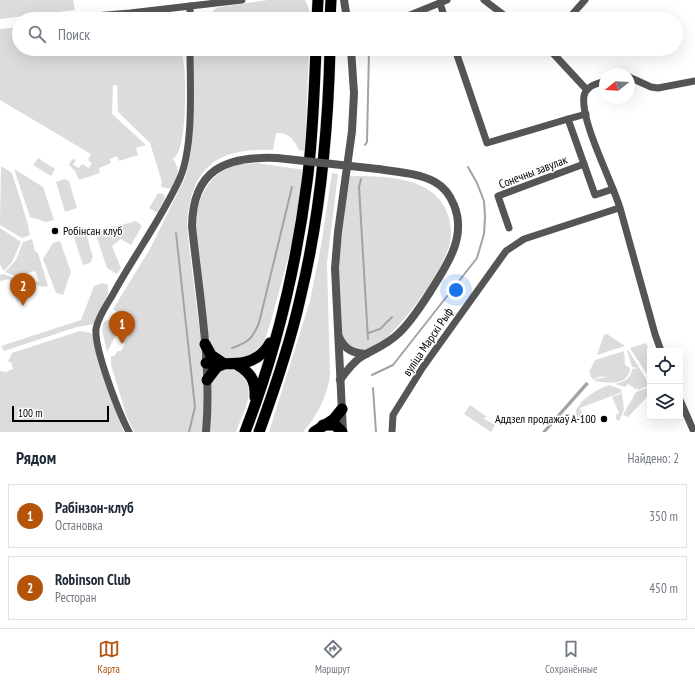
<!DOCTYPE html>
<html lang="ru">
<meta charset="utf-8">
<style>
:root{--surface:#fff;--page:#f6f6f7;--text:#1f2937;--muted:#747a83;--line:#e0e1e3;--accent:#b45309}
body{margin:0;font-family:"PT Sans Narrow",sans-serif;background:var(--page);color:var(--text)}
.controls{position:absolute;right:12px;bottom:12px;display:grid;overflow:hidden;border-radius:0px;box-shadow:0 4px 16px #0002}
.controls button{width:36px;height:36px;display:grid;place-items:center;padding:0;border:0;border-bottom:1px solid var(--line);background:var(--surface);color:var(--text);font:20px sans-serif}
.compass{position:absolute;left:599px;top:68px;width:36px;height:36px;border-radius:50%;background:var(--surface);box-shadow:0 4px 16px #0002;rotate:252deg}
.scale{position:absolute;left:12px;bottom:10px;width:97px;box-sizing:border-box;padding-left:4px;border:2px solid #000;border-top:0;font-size:11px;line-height:14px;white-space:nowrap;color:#000;-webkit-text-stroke:3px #fff;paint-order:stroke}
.you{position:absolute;left:456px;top:290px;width:14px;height:14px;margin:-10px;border:3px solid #fff;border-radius:50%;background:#1a73e8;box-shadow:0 0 0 6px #1a73e833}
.badge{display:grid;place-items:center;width:26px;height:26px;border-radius:50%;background:var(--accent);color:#fff;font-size:13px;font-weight:700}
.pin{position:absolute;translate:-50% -33px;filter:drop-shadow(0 1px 2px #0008)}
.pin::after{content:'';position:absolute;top:21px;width:14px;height:12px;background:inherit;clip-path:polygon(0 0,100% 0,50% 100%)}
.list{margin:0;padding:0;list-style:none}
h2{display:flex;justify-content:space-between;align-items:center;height:52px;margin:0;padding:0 16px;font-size:17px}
h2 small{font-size:13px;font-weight:400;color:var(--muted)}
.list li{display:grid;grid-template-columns:26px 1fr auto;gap:12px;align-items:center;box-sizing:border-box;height:64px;margin:0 8px 8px;padding:0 8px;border:1px solid var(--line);border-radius:0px}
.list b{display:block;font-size:15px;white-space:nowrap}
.list p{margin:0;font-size:13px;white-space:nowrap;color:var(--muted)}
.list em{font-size:13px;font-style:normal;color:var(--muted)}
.icon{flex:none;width:22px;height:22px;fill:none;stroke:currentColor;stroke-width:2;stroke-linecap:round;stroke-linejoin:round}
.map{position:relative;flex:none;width:695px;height:432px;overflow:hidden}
.search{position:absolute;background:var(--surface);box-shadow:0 4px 16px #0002;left:12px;right:12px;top:12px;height:44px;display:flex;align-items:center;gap:10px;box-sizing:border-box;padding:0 14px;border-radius:22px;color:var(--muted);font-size:15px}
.sheet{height:196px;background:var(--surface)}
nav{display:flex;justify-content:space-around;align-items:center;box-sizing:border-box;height:56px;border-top:1px solid var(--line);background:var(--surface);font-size:11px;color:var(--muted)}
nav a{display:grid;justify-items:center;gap:2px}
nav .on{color:var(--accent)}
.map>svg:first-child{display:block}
</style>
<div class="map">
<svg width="695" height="432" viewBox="0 0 695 432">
<rect width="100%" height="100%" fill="#fff"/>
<!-- green -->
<g fill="#dcdcdc">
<polygon points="0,0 73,0 75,10 0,19"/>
<polygon points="268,0 305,0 309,9 309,19 206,19 215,9 220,7"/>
<polygon points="184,12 184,19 110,19"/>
<path d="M19,27V49H183C182,59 185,67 185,77C186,91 186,153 173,159C181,171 178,177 171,189L161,187L162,182L150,143L118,112L117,85H113L112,114L146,145L136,148L138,155L119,161L117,156L110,159L111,163L99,168L100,173L79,180L75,171L69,165L72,159L76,160L73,165L79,168L82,164L89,168L92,163L88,160L91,154L0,100V29Z"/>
<path d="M193,49H309L305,151L299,150C294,139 288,132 276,133L273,150C217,147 190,168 187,225C193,294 209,363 202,432H134L127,417L111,365V356H114L118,351H121L125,344L120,340L126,327L121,315L113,309L150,249L185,178L191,152L193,129Z"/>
<polygon points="38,158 55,169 51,176 33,165"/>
<path d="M257,163L305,170L291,247L271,321L263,345L251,359L226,360L209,346L195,226C197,201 207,175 233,166C240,163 249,164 257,163Z"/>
<polygon points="1,166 12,173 27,221 30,235 22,238 0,225"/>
<polygon points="14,169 43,187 54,220 46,222 30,217"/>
<path d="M332,173L338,174L327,263L330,374C328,395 317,416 303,432H269L310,301L321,246Z"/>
<path d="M350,176C374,176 405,176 427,189C445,199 454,222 450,242C445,269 398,334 374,347C367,351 361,351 354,350L345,342L342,334L338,275L342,230Z"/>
<polygon points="65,179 69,181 77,208 65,212 56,182"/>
<polygon points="158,193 163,194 165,198 157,213 149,208"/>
<polygon points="136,221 142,226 131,245 121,239 112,246 121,268 117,274 107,268 95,232"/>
<polygon points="84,227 93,257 90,263 83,265 72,231"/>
<polygon points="0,228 21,242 12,262 4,271 0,265"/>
<polygon points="32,239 35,251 38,253 48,286 43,287 37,285 36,282 39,281 35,271 16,277 5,272 16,260 23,242"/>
<polygon points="60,241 71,272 63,295 56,293 43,259 53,243"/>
<polygon points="3,274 17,279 25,300 17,302 9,279 0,281 0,275"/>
<polygon points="102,283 108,285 108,294 94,324 77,327 4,351 1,346 81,320 94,286"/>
<polygon points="107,320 111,320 116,325 116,335 107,352 102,330 104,322"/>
<polygon points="80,331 91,333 92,335 99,366 124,432 0,432 0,371 6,372 13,369 11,362 8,362 12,353"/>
<polygon points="607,334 625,346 597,355 604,335"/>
<polygon points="646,343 650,352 650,379 630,348"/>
<path d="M627,350H628L650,385L638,390V385L637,390L628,384L625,387L615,384C625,381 631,379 632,369L639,368L632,367Z"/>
<path d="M624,351L625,365L630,368C629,386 608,383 594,381L597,379L607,377C602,376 598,376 594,380L590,376L591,374L589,372L595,360Z"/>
<path d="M227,369C234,368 241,371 245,378C255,395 242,415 236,432H209L211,382L218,373Z"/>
<path d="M609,385L621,389L622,392L580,408L583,417L577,420L576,410C583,397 595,391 609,385Z"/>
<polygon points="650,387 650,394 628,417 623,415 636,392"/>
<polygon points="622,393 624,410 619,421 616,419 616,415 619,413 612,397"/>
<polygon points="470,405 487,417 483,418 495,425 491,432 464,414"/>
</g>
<!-- water -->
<polygon fill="#a3a3a3" points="586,382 589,384 546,432 542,432"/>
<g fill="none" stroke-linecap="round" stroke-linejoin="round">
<!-- stream -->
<g stroke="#a3a3a3" stroke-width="2">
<polyline points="365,145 367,142 369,50"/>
<polyline points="361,179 359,187 368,339"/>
<polyline points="176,233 195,407 189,432"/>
<polyline points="368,333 380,329 392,317"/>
<path d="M232,348C249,342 252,339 259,323L292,187"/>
<polyline points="372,375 393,365 477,258 484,234 485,217 484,201 477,183 468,167"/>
<polyline points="373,388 376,432"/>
</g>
<defs>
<g id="trunk">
<polyline points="317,19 318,0"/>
<polyline points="330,19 331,0"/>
<polyline points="205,344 211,355 223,363"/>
<path d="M206,363C230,364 257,368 270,343"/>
<path d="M236,364C250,372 256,380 255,397"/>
<polyline points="207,380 217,367 224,364"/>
<polyline points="323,425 335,425 342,432"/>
<path d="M245,432C276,352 296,267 307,182C313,138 314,93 316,49"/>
<path d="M259,432C275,388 290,344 300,299C320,217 328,133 330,49"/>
<polyline points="314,432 334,419 342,409"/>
</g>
</defs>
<!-- trunk casing -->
<use href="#trunk" stroke="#dbdbdb" stroke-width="12"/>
<!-- minor -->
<g stroke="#555" stroke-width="7">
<polyline points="484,0 509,19"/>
<polyline points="440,3 445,19"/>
<polyline points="83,17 130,13 242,0"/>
<polyline points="190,19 190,6"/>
<polyline points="400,19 447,0"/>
<polyline points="568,19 585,0"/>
<polyline points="455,49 487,143 568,119"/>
<polyline points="549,49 587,90"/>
<polyline points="629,77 651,87 658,88 695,81"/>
<path d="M605,81C596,84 586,86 584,96C580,121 612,181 620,208C632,250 643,292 655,334L661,351"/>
<polyline points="586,114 568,119 595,195 613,189"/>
<polyline points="509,228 498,196 584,164"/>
<polyline points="680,400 694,432"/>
<path d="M129,432C119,413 94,349 96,329C98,317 106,306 112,296C133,257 162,218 180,178C194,145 190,85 190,49"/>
<polyline points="392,432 393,415 423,367 506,251 524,239 619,208"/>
</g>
<!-- tertiary -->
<g stroke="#555" stroke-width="8">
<polyline points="344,0 347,19"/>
<path d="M339,337C345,350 353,353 366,354"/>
<path d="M340,380C346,372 352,363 361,357C374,349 387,345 399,333C411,322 421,306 430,292C447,265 467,237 454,205C450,195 444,187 435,182C418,173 397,172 378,169"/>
<path d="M206,432C212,363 199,294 192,226C193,169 226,156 277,158"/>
<polyline points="343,432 335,268 338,232 352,131 354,93 351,49"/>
</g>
<!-- trunk -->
<use href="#trunk" stroke="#000" stroke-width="11"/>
<!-- tertiary-bridge -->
<polyline stroke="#555" stroke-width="8" points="277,158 378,169"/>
</g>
<!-- markers -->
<g fill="#000" stroke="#fff" stroke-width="1.5">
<circle cx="55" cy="231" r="4"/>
<circle cx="604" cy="419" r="4"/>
</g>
<g text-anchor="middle" stroke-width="3" stroke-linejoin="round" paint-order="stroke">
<!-- street labels -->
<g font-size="12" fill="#000" stroke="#fff">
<text transform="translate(533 172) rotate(-21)" y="4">Сонечны завулак</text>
<text transform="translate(428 342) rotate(-56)" y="4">вуліца Марскі Рыф</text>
</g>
<!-- poi labels -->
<g font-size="12" fill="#000" stroke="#fff" text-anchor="start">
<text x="63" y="235">Робінсан клуб</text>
<text x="596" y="423" text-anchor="end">Аддзел продажаў А-100</text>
</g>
</g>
</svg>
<div class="controls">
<button><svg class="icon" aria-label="locate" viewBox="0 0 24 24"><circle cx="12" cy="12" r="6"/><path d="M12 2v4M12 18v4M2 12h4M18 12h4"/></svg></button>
<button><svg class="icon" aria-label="layers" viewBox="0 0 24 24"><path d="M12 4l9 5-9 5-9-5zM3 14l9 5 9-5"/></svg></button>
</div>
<svg class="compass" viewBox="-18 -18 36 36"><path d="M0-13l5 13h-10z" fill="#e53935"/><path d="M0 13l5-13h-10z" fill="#747a83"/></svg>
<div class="scale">100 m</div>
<div class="you"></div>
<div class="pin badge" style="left:122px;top:344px">1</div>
<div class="pin badge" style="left:23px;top:306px">2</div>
<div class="search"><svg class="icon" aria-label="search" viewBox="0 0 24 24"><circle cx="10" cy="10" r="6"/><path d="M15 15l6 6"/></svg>Поиск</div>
</div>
<section class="sheet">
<h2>Рядом<small>Найдено: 2</small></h2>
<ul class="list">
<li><span class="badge">1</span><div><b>Рабінзон-клуб</b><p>Остановка</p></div><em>350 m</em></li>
<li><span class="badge">2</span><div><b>Robinson Club</b><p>Ресторан</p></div><em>450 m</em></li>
</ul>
</section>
<nav>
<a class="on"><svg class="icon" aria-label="map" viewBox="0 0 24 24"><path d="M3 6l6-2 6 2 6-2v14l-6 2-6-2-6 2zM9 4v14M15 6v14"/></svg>Карта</a>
<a><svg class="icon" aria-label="directions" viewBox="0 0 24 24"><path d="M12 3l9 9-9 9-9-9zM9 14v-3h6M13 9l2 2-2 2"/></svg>Маршрут</a>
<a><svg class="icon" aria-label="saved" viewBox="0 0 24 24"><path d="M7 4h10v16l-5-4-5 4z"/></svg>Сохранённые</a>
</nav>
